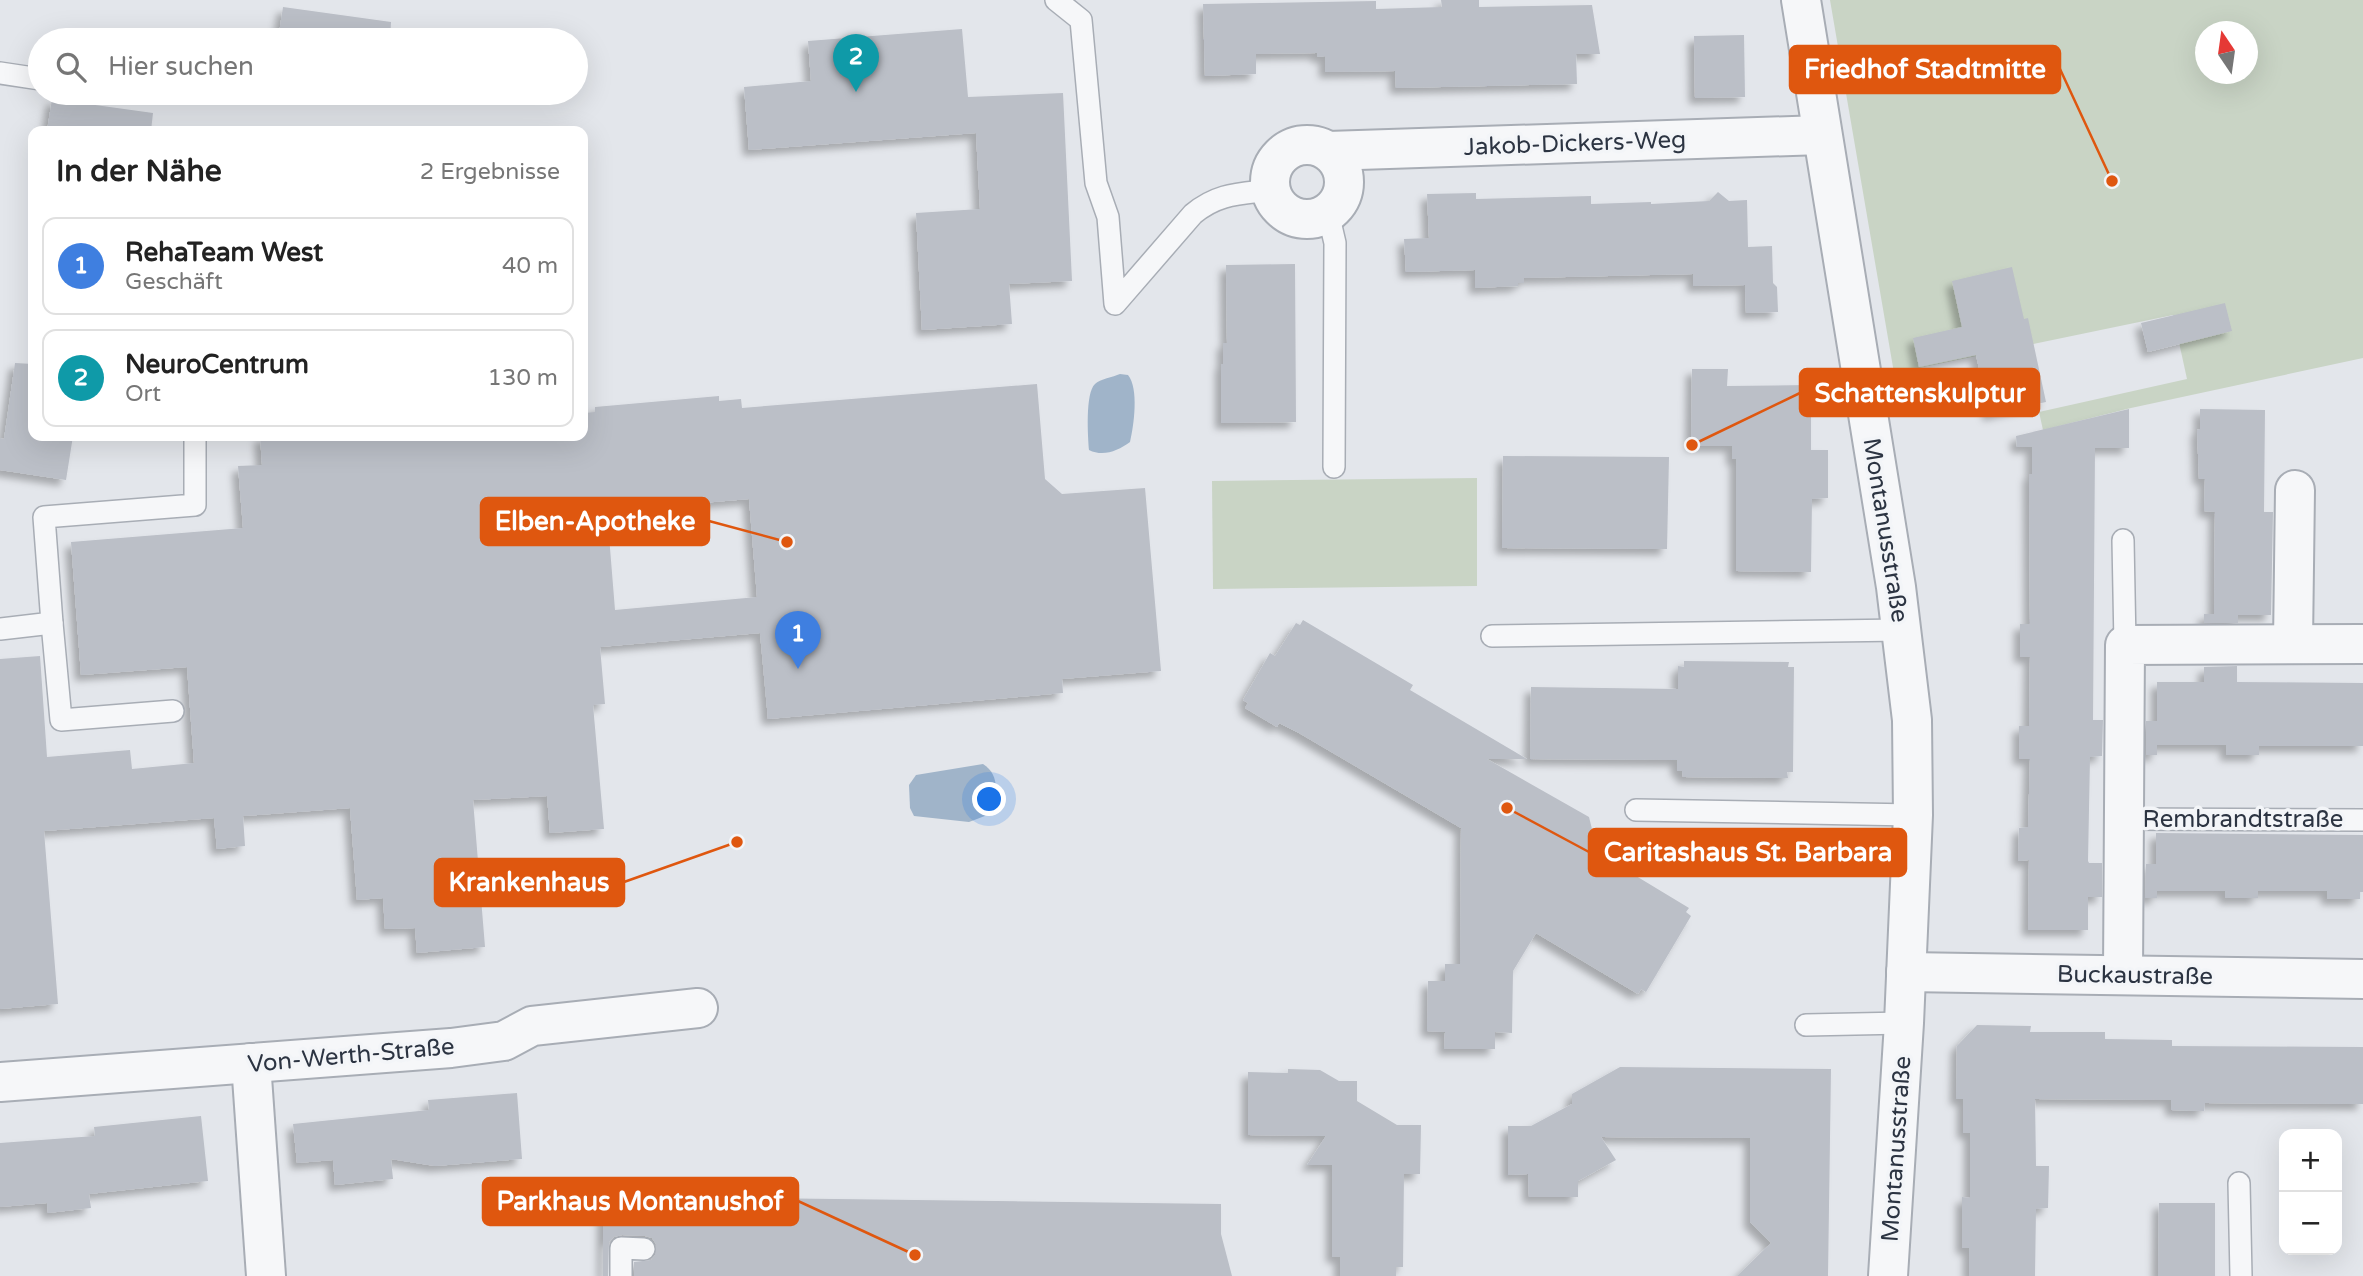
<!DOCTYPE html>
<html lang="de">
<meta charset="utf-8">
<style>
:root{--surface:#fff;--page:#f2f2f2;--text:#222;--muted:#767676;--line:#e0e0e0;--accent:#0f766e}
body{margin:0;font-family:"Varela Round",sans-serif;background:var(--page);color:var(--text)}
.controls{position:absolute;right:21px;bottom:21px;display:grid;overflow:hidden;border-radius:14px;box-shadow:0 7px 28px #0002}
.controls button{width:63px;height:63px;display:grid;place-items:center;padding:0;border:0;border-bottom:2px solid var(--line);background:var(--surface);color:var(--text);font:35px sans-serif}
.compass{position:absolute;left:2195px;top:21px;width:63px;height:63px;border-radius:50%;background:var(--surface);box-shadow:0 7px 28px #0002;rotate:347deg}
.you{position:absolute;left:990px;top:800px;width:24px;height:24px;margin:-18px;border:5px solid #fff;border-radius:50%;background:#1a73e8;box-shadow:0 0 0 10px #1a73e833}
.badge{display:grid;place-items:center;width:46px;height:46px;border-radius:50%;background:var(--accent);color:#fff;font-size:23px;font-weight:700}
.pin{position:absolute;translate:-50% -58px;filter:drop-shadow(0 2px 4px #0008)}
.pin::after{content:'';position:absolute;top:37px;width:24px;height:21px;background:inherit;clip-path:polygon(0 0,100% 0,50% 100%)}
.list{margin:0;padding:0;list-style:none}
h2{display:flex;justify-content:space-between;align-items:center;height:91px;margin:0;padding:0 28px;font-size:30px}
h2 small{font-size:23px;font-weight:400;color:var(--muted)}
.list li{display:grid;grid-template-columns:46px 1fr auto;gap:21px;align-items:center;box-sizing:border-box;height:98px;margin:0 14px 14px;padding:0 14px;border:2px solid var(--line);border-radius:14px}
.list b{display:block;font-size:26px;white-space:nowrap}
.list p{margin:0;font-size:23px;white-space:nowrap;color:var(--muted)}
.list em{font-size:23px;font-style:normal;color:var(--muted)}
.icon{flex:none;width:38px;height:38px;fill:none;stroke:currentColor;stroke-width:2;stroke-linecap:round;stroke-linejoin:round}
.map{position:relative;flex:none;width:2363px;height:1276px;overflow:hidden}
.search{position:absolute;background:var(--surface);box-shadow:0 7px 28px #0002;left:28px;top:28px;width:560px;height:77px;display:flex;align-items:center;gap:18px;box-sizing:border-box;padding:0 24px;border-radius:38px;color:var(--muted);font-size:26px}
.panel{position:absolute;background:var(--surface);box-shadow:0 7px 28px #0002;left:28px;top:126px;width:560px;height:315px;border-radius:14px}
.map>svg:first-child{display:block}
</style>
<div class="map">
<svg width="2363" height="1276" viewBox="0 0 2363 1276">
<defs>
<filter id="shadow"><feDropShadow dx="-6" dy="6" stdDeviation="3.5" flood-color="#0004"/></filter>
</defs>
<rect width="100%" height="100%" fill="#e3e6eb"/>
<!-- green -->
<g fill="#c9d4c5" fill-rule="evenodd">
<path d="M1830,0H2363V358L2131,408L2043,430L2039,412L2187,379L2173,315L1894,373ZM2206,32H2248V74H2206Z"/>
<polygon points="1477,478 1477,586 1213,589 1212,481"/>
</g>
<!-- water -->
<g fill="#a0b4c9">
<path d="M1120,374L1128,375C1139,388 1134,426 1130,442C1118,451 1103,457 1089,450C1088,437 1085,393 1095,384C1100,379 1113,377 1120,374Z"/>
<path d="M983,764C1001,775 997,798 990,814L969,822L914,816L910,808L909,785L916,775Z"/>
</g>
<!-- building -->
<g fill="#bbbfc7" fill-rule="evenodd" filter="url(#shadow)">
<polygon points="1441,0 1479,0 1479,7 1592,5 1600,54 1576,54 1577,84 1396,88 1395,71 1325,72 1325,56 1317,57 1317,53 1256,54 1256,74 1205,76 1203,4 1376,1 1376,9 1442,7"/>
<polygon points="283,7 391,22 390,40 278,40"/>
<polygon points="962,29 968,97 1063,93 1072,281 1009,284 1012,324 922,330 916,213 980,209 976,133 749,150 744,87 811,81 808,41"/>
<polygon points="1744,35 1745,97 1695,98 1694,36"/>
<polygon points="52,99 153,113 151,131 47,131"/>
<polygon points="1718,192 1729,201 1747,200 1748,247 1772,246 1773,283 1777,287 1778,312 1746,313 1745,285 1693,286 1693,274 1524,278 1524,283 1518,283 1518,286 1475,288 1475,270 1406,272 1404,239 1429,238 1427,194 1476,193 1476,199 1591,196 1591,204 1651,202 1651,204 1709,201"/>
<polygon points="1295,264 1296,422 1221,423 1221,364 1223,364 1223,343 1227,343 1226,265"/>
<polygon points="2012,267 2024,319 2028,318 2046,402 1989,415 1976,355 1919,367 1913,338 1962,327 1952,281"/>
<polygon points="2225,303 2232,331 2148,352 2141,323"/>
<polygon points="15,363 33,364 33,436 73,436 66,480 0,470 0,438 4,439"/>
<polygon points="1692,369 1728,369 1727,386 1811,385 1811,450 1828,450 1828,498 1812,499 1811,572 1736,571 1736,459 1732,459 1732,446 1691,446"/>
<path d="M1037,384L1045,479L1062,494L1145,488L1161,671L1062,679L1063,693L768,719L760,633L600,647L605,704L593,705L604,829L550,833L547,796L473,800L485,947L417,953L415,928L385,929L383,898L357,900L350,808L243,816L245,846L217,849L214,818L44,831L58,1004L0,1009V659L40,656L47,757L130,750L132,769L194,763L187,667L81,675L71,542L243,528L238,466L262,465L260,436H583V413L595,412V407L719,396V401L741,399L742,408ZM749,499L757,597L615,610L607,511Z"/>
<polygon points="2129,409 2129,448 2095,448 2093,720 2103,720 2102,756 2090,757 2088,861 2089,863 2102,863 2102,897 2088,897 2088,930 2028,930 2029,860 2018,861 2019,828 2028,827 2030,759 2019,759 2019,726 2029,726 2030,657 2020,657 2020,624 2030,624 2029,474 2032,474 2032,447 2017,447 2016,436"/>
<polygon points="2200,409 2265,410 2264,512 2273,512 2271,615 2238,615 2238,623 2204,623 2204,614 2214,614 2215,512 2204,511 2205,479 2199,479 2197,430 2200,429"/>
<polygon points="1503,456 1669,457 1667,549 1502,548"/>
<polygon points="1303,620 1413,685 1410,690 1527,759 1487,759 1589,817 1598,853 1689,908 1686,912 1691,916 1646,992 1641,989 1638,994 1536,933 1513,971 1512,1033 1495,1032 1495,1049 1444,1049 1445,1032 1427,1031 1428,981 1445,981 1445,964 1460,964 1461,828 1299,733 1279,723 1277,727 1245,708 1248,703 1243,700 1270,653 1275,656 1296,623 1300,625"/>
<polygon points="1684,661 1789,662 1788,667 1794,667 1793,772 1787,772 1788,778 1683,777 1682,771 1677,771 1677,760 1530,759 1531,687 1678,689 1678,666 1684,667"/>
<polygon points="2237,666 2237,682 2363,683 2363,746 2259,746 2259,755 2226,755 2226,745 2157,745 2157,755 2146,755 2146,721 2157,721 2157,682 2204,682 2204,667"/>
<polygon points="2156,833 2363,835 2363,892 2360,892 2360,899 2327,899 2327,891 2258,891 2258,898 2225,898 2225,891 2157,891 2157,898 2145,898 2146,864 2156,864"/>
<polygon points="1977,1025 2031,1026 2030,1032 2105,1032 2105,1039 2172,1040 2172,1046 2363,1047 2363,1104 2205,1103 2204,1111 2171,1110 2171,1100 2035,1099 2036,1166 2049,1166 2048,1208 2036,1209 2035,1276 1969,1276 1969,1248 1962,1248 1962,1197 1970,1198 1970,1133 1963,1133 1963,1099 1956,1099 1957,1046"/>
<polygon points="1620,1067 1831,1069 1828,1276 1737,1276 1771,1243 1750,1222 1750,1138 1601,1137 1616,1160 1578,1181 1578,1197 1529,1197 1528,1174 1508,1175 1508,1126 1531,1126 1572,1104 1572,1094"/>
<polygon points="1288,1069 1320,1070 1339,1081 1357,1081 1357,1101 1397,1125 1421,1125 1420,1174 1404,1174 1403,1267 1396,1267 1396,1276 1340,1276 1340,1257 1332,1257 1332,1165 1307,1165 1326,1136 1248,1135 1248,1072 1288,1073"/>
<polygon points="517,1093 522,1159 435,1166 391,1159 393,1179 335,1185 333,1160 297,1163 293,1124 429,1110 428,1100"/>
<polygon points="201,1116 208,1181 89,1194 91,1208 48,1213 47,1203 0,1207 0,1143 95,1136 94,1127"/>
<polygon points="603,1196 1221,1204 1221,1234 1232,1276 634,1276 634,1262 651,1260 655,1255 656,1244 652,1238 645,1236 622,1235 614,1237 609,1242 608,1276 603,1276"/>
<polygon points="2159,1203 2215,1203 2215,1276 2158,1276"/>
</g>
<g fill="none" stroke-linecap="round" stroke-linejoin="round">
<defs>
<g id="lane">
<path d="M1056,0L1081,20L1096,183L1108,217L1115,304L1193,214C1218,193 1240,194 1271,190"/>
<polyline points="0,73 40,79"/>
<polyline points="1328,213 1335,243 1334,467"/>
<polyline points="2123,540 2125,645"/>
<polyline points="52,623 61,720 173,711"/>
<polyline points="0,629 52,623 44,517 195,505 195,436"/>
<polyline points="1492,636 1902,630"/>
<polyline points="1636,810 1913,815"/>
<polyline points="2124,819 2363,820"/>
<polyline points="1806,1025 1904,1023"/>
<polyline points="2239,1183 2241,1276"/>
<polyline points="621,1276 621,1248 644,1249"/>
</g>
<g id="street">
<polyline points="1801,0 1896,587 1912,720 1913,815 1904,1023 1888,1276"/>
<circle cx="1307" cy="182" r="37"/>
<polyline points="1328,151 1822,135"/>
<polyline points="2293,643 2295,490"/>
<polyline points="1906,972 2363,979"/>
<polyline points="2123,974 2125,645 2363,644"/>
<polyline points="251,1063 266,1276"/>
<polyline points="0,1082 451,1048 504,1041 532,1026 698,1008"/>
</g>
</defs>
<!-- lane casing -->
<use href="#lane" stroke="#a8adb5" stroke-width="24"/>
<!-- street casing -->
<use href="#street" stroke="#a8adb5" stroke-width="42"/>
<!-- lane -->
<use href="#lane" stroke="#f6f7f9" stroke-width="21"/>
<!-- street -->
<use href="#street" stroke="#f6f7f9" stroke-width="38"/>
</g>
<g text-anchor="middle" stroke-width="7" stroke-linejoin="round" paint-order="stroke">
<!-- street labels -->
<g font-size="24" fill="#2c3442" stroke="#f3f5f8">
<text transform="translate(1575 143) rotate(-2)" y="8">Jakob-Dickers-Weg</text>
<text transform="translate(1886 530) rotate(81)" y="8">Montanusstraße</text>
<text x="2243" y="827">Rembrandtstraße</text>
<text transform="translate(2135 975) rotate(1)" y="8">Buckaustraße</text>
<text transform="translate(351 1055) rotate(-5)" y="8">Von-Werth-Straße</text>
<text transform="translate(1896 1149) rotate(-86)" y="8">Montanusstraße</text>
</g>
</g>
<!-- callouts -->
<path fill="none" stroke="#df570f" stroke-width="2.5" d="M2112 181L2060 69M1692 445L1800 393M787 542L709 521M1507 808L1589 852M737 842L624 882M915 1255L798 1201"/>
<g fill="#df570f" stroke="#f3f5f8" stroke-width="2.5">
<circle cx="2112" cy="181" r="7"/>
<circle cx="1692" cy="445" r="7"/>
<circle cx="787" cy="542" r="7"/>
<circle cx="1507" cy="808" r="7"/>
<circle cx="737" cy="842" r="7"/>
<circle cx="915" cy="1255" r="7"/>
</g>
<g fill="#df570f" stroke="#df570f" stroke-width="2.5">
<rect x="1790" y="46" width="270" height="47" rx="7"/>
<rect x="1800" y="369" width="239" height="47" rx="7"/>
<rect x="481" y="498" width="228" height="47" rx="7"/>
<rect x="1589" y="829" width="317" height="47" rx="7"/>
<rect x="435" y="859" width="189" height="47" rx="7"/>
<rect x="483" y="1178" width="315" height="47" rx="7"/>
</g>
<g font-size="26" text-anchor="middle" font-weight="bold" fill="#fff">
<text x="1925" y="78">Friedhof Stadtmitte</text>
<text x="1920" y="402">Schattenskulptur</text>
<text x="595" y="530">Elben-Apotheke</text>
<text x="1748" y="861">Caritashaus St. Barbara</text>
<text x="529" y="891">Krankenhaus</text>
<text x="640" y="1210">Parkhaus Montanushof</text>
</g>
</svg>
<div class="controls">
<button>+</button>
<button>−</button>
</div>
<svg class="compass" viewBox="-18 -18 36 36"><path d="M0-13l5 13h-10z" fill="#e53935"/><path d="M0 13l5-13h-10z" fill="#767676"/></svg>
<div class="you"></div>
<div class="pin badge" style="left:798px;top:669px;background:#3f7fe0">1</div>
<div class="pin badge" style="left:856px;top:92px;background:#0f9aa8">2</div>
<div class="search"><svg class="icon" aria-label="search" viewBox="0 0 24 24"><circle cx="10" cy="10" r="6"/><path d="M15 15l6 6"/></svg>Hier suchen</div>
<section class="panel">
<h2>In der Nähe<small>2 Ergebnisse</small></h2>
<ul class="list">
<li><span class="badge" style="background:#3f7fe0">1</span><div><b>RehaTeam West</b><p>Geschäft</p></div><em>40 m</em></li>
<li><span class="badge" style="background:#0f9aa8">2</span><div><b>NeuroCentrum</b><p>Ort</p></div><em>130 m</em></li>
</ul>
</section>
</div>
